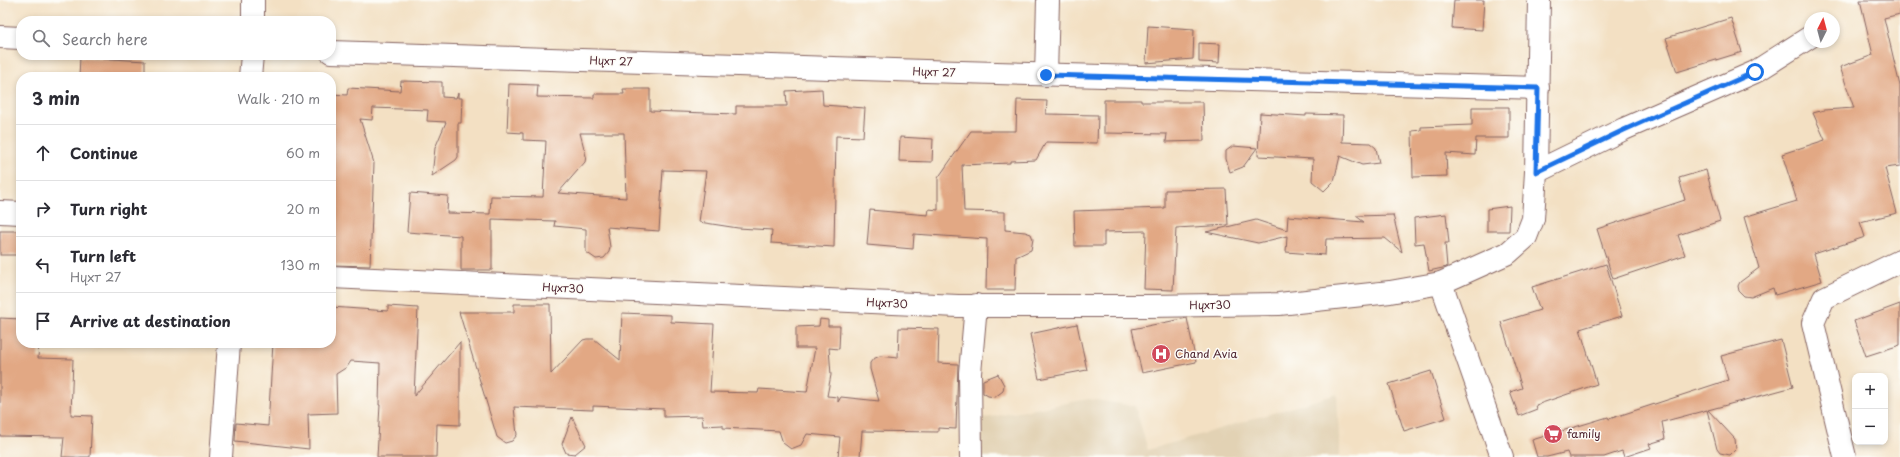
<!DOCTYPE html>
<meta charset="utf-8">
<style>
:root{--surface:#fff;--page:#f2f2f3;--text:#2b2b33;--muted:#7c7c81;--line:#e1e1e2}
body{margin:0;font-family:"Playpen Sans",sans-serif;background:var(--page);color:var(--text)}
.controls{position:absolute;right:12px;bottom:12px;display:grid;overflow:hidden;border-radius:8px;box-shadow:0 2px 6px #0003}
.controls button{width:36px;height:36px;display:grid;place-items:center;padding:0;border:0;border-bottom:1px solid var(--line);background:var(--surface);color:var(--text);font:20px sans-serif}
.compass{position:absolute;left:1804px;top:12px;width:36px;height:36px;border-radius:50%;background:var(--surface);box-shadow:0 2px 6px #0003;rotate:6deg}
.stop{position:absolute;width:12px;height:12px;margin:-9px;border:3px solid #1a73e8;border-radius:50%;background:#fff}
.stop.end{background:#1a73e8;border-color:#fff;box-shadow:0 1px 4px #0008}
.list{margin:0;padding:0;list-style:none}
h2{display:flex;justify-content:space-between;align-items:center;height:52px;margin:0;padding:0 16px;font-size:17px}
h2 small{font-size:13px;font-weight:400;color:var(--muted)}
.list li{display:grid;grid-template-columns:26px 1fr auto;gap:12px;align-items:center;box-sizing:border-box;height:56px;padding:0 16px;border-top:1px solid var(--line)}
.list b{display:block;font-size:15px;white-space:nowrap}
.list p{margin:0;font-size:13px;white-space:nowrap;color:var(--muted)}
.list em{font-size:13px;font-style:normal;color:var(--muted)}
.icon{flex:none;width:22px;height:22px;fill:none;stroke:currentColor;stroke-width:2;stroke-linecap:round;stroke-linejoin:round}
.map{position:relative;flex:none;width:1900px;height:457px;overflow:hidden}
.search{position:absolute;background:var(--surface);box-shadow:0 2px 6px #0003;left:16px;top:16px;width:320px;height:44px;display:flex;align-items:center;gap:10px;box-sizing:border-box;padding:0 14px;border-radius:16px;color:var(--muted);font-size:15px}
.panel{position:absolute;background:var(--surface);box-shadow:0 2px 6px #0003;left:16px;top:72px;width:320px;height:276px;border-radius:16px}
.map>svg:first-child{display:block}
</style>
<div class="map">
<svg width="1900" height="457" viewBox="0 0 1900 457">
<rect width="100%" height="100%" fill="#fdfcf7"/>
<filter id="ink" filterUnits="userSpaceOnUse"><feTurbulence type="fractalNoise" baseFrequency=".025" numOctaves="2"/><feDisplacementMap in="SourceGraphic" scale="8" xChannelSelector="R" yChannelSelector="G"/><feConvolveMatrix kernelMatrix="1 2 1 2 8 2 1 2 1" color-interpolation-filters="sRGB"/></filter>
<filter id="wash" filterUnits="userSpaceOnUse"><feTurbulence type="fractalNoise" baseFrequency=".012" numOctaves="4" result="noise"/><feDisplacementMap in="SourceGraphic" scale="16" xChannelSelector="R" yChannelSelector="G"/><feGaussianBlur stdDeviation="0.9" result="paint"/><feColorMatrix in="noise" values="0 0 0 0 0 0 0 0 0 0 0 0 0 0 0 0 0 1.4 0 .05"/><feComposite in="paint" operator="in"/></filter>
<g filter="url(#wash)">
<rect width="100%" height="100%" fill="#f3e0c3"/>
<!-- built -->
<polygon fill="#e2d2b4" points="1337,394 1340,457 979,457 980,419 1089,399 1135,406 1148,450"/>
<g id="blocks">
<!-- building -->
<g fill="#e2a884" fill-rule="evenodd">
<polygon points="1454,0 1484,0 1482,30 1452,28"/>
<polygon points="1860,0 1900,0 1900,14 1884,18 1900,86 1900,166 1885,168 1897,213 1860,222 1865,237 1814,254 1822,281 1775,295 1773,288 1751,297 1744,296 1739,291 1738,286 1740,282 1759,268 1744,217 1797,201 1782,154 1825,140 1813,113 1824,110 1854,108 1840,67 1873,55"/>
<polygon points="1731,18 1742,52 1677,72 1666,38"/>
<polygon points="1148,26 1194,29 1193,59 1146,63"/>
<polygon points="1199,43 1220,44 1219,63 1199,62"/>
<polygon points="80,57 145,61 145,77 79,77"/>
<polygon points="401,81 442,82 442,97 456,98 458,93 458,98 462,98 461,123 458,123 458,157 456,160 432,176 435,148 446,122 427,121 428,110 373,108 372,120 360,119 374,163 370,266 331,265 331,94 347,95 348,88 400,91"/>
<path d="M509,84L538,85L537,97L594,98V94H624L623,89H650V111L736,114V106H787L786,91L822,89L823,105L865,108L863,137L836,136L834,247L771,243L772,230L738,228L699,222L706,171L663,170L659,231L607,227L610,247L609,252L604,258L596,259L586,252V229L554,226L555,221L492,219V270H461V236L407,232L410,193L448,196L447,213L490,214L491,196L543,197L546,141L523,140V133L507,132ZM580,133H624L626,198L558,193L585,162L586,156Z"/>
<polygon points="1017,100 1047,101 1046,114 1098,115 1097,143 1046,142 1036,160 1010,161 1010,163 962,165 964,211 1005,212 1005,230 1025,232 1031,234 1033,239 1031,250 1016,257 1015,290 986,290 987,239 914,234 913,249 867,245 870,210 928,215 929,209 938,210 938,178 971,131 1016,131"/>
<polygon points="1104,100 1141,100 1141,102 1203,102 1204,141 1166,142 1167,134 1104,133"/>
<polygon points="1472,107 1509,107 1509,138 1476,138 1475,155 1446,153 1447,176 1413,177 1412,131 1421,130 1421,127 1472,125"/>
<polygon points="1260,113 1306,116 1306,114 1343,115 1342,142 1370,143 1376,148 1379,163 1362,165 1340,156 1334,181 1324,191 1312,181 1313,159 1258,156"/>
<polygon points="900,137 933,139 932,162 899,161"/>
<polygon points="1233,146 1257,148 1243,167 1230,172 1226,159 1226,151"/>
<polygon points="1706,170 1720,221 1678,235 1685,255 1613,279 1597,229 1685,200 1679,178"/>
<polygon points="1226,189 1228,225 1176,228 1173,290 1144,289 1146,231 1104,232 1104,246 1075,246 1074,211 1165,208 1165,190"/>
<polygon points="1510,206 1509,231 1487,231 1487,209"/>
<polygon points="1446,214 1449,243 1445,243 1447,267 1429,271 1424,243 1415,244 1414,218"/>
<polygon points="1393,215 1402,252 1385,238 1326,239 1325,255 1286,252 1287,236 1258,243 1206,232 1256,220 1287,230 1288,216 1364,222 1356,216"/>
<rect x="0" y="231" width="21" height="24"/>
<polygon points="1606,264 1622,316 1580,329 1597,384 1536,405 1537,409 1519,416 1510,392 1522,388 1501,322 1540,310 1532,287"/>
<polygon points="514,304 550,304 551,374 583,340 587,339 594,339 620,360 622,313 671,315 671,322 714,324 710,392 758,393 759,389 807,392 815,348 796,348 796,327 819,326 820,319 828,320 828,326 840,326 839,349 829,348 831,375 827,396 838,397 838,402 841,397 879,401 870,369 870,363 873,359 880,356 898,358 899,328 939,329 938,363 958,364 956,429 938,428 938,432 862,431 860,457 838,457 840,437 807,434 801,445 791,449 783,443 779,431 723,428 723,425 703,426 702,416 664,417 664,409 593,406 593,410 514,407 517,435 512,441 505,443 497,437 459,312 514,312"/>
<polygon points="1900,304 1900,345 1866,356 1854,321"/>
<polygon points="388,306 418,308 414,396 460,342 460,425 437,424 436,457 377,457 380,405 379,405 380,363 351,361 347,367 336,374 337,413 308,414 309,449 235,441 236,423 268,426 273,343 331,343 331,307 388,311"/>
<polygon points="0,318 21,319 21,343 39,343 38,358 73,359 71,415 92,416 90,457 62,457 64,437 0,436"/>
<polygon points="1187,318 1196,362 1142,373 1132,329"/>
<polygon points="1077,324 1087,370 1039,379 1030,334"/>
<polygon points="1781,340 1793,387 1708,410 1735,439 1736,449 1730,455 1720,453 1717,449 1707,410 1662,422 1665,439 1649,444 1651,448 1624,457 1622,451 1604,457 1569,457 1567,452 1547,457 1537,457 1532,440 1608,417 1609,419 1728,380 1721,356"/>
<polygon points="1431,371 1446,418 1404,431 1389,384"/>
<polygon points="998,374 1004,385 1003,391 995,397 988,396 983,393 983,380"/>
<polygon points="572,417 586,445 575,454 566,453 562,444"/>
</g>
</g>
</g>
<g filter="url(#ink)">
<use href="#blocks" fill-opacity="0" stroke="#856360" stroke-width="1"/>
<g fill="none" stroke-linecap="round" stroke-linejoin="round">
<defs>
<g id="minor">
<polyline points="253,21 253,0"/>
<polyline points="0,37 21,38"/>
<polyline points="331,52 925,71 1538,88"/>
<polyline points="1046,75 1048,0"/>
<polyline points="250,77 252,55"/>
<polyline points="1536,172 1624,129 1755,72 1810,37"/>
<polyline points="0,212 21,213"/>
<polyline points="331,277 958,306 1149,306 1279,304 1390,292 1441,283 1508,253 1526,237 1533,219 1536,172 1539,0"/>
<polyline points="1441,283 1502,457"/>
<polyline points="221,457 229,343"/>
<polyline points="971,457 970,373 976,305"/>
<polyline points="1845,457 1813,323 1824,298 1900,261"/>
</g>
</defs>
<!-- minor casing -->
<use href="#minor" stroke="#856360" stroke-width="24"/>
<!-- minor -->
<use href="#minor" stroke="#fff" stroke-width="22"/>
</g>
</g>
<g fill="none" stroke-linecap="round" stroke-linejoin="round" filter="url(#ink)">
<!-- route -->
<polyline stroke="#1a73e8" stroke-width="5" points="1046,75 1538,88 1536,172 1624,130 1755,72"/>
</g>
<!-- icons -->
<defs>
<symbol id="hospital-disc" viewBox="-11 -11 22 22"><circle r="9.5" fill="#d1495b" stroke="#fdfcf7"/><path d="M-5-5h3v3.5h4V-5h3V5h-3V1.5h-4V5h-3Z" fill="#fff"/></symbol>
<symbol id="supermarket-disc" viewBox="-11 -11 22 22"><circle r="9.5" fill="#d1495b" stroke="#fdfcf7"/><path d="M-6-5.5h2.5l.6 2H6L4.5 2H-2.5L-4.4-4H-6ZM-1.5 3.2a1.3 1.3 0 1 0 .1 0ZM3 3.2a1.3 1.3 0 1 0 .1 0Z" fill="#fff"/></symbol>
</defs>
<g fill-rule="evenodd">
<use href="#hospital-disc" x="1150" y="343" width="22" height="22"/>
<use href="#supermarket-disc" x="1542" y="423" width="22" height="22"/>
</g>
<g text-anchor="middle" stroke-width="3" stroke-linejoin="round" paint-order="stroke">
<!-- street labels -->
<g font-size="11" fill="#4a1f2b" stroke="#fdfcf7">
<text transform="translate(611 61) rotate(2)" y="4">Нүхт 27</text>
<text transform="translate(934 72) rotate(2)" y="4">Нүхт 27</text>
<text transform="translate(563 288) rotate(3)" y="4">Нүхт30</text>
<text transform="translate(887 303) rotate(3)" y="4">Нүхт30</text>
<text transform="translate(1210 305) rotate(-1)" y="4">Нүхт30</text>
</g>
<!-- poi labels -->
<g font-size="11" fill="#4a1f2b" stroke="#fdfcf7" text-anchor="start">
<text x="1175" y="358">Chand Avia</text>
<text x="1567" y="438">family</text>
</g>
</g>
</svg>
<div class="controls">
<button>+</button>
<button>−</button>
</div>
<svg class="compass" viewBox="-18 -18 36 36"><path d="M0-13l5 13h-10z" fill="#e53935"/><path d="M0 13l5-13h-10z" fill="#7c7c81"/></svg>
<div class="stop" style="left:1755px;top:72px"></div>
<div class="stop end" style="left:1046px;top:75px"></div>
<div class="search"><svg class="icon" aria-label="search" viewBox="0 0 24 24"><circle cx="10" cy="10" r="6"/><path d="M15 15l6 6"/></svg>Search here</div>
<section class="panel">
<h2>3 min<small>Walk · 210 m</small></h2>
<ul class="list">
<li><svg class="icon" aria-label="ahead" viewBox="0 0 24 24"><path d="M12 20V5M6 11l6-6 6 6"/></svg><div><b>Continue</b></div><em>60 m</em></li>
<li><svg class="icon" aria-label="right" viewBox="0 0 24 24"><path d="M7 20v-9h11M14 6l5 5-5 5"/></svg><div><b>Turn right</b></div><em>20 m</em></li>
<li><svg class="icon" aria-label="left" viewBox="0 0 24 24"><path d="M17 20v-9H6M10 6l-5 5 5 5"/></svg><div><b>Turn left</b><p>Нүхт 27</p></div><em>130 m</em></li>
<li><svg class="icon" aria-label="arrive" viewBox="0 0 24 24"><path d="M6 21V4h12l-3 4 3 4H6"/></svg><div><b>Arrive at destination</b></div></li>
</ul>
</section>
</div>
